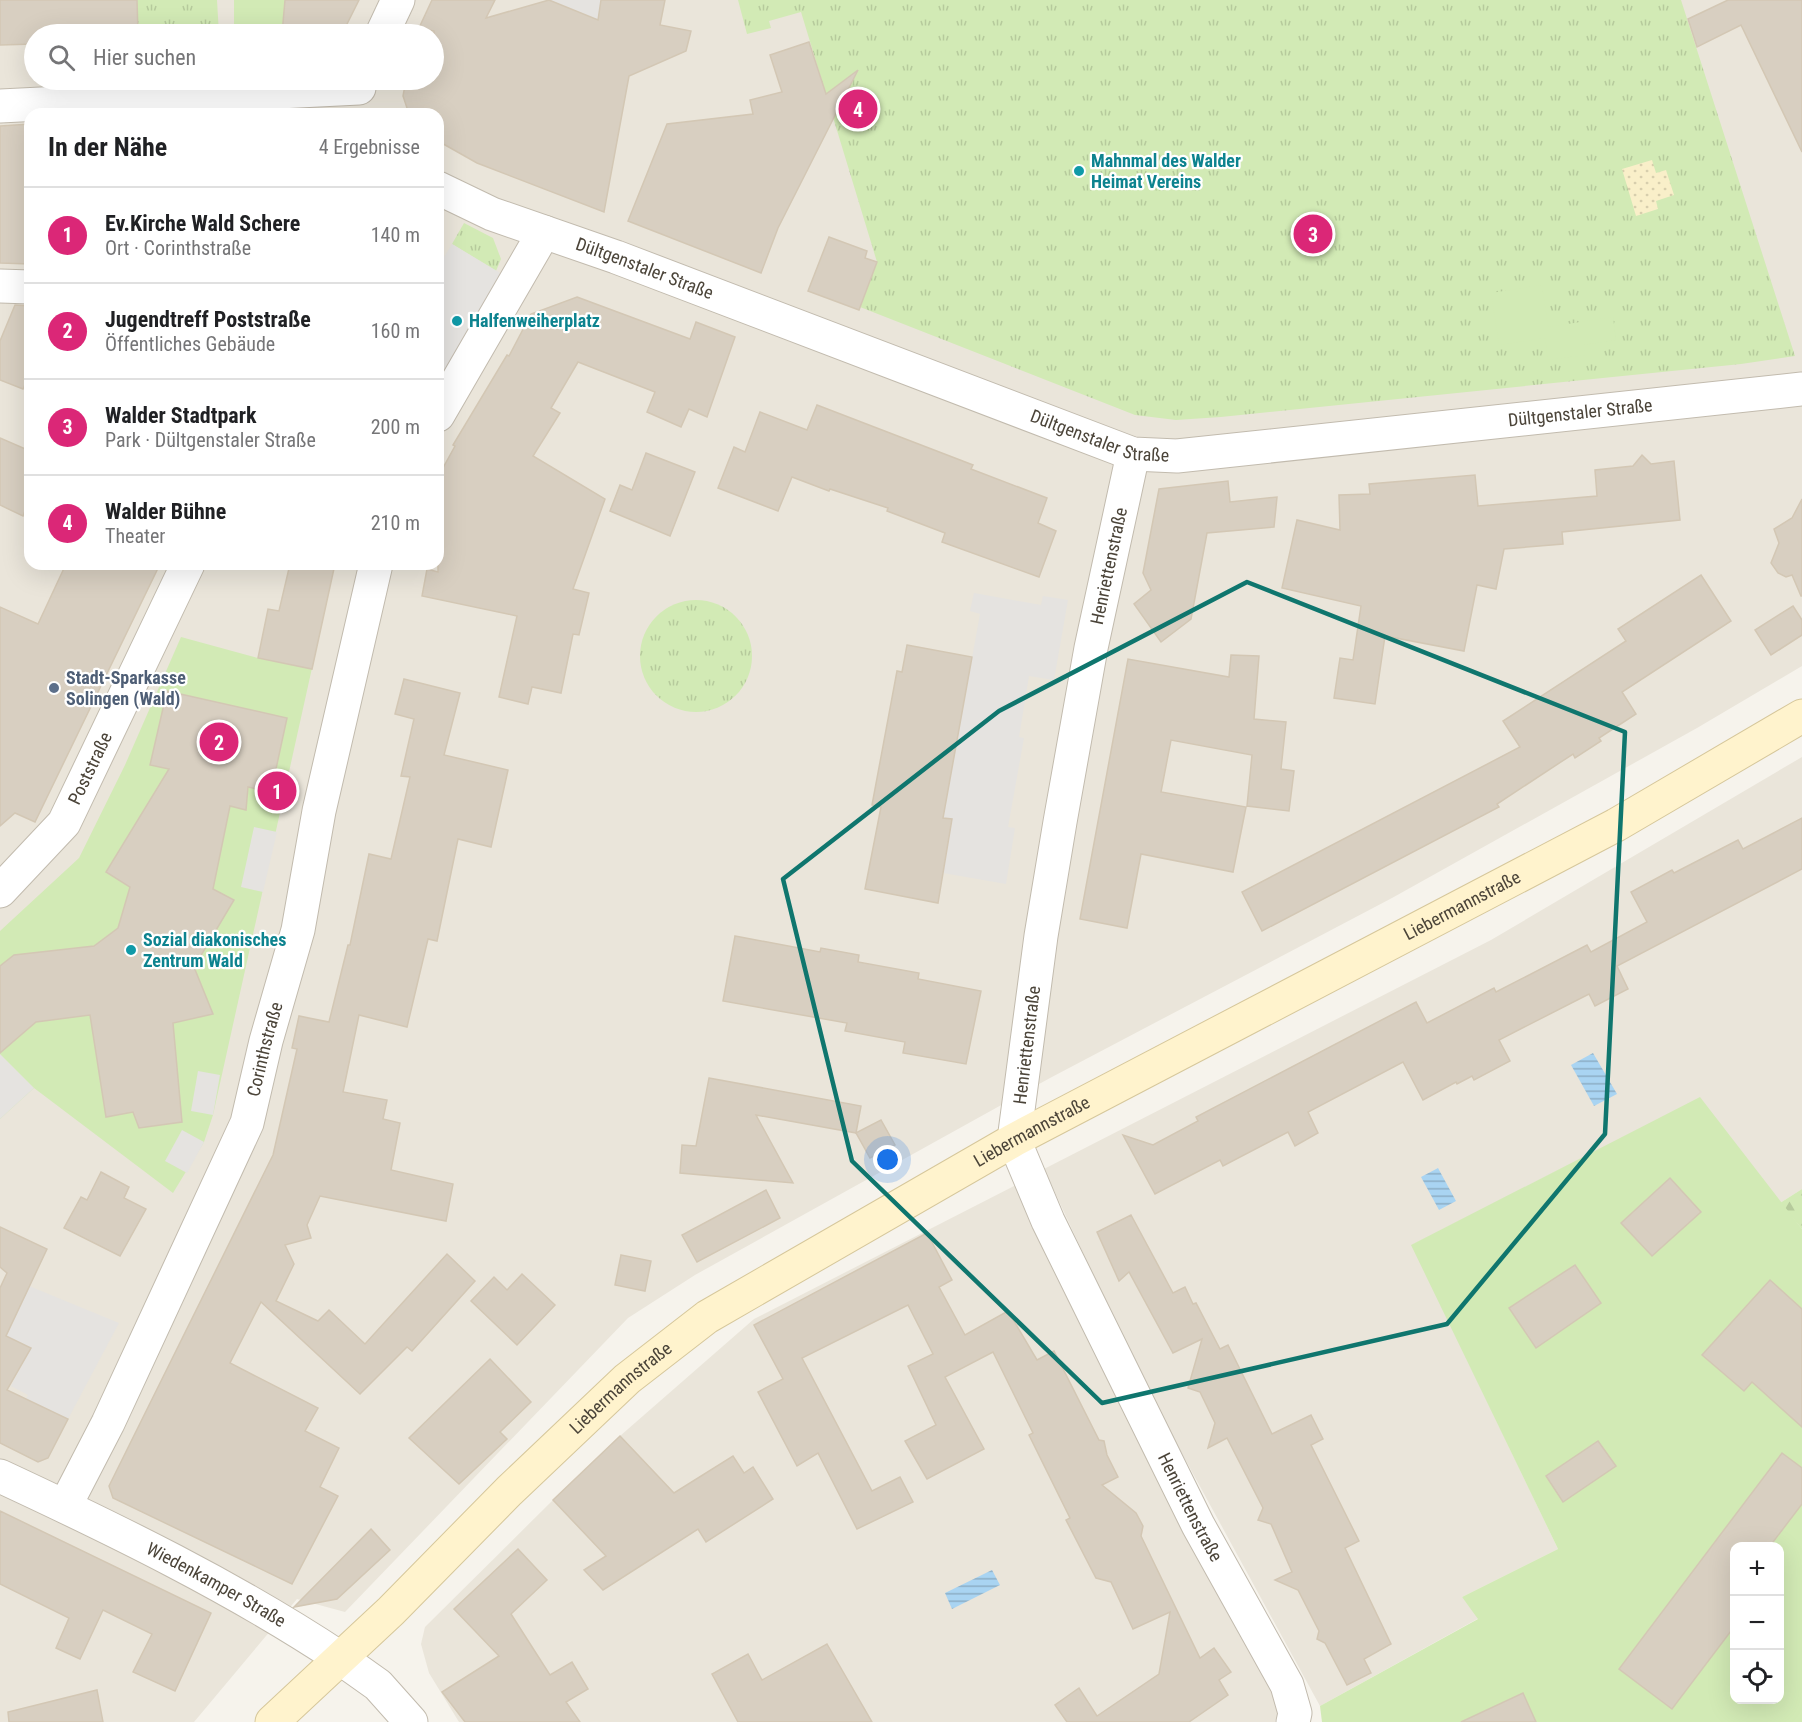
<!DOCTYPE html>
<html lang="de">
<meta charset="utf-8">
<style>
:root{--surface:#fff;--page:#f6f6f6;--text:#202124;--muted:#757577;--line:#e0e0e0;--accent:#db2777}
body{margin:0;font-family:"Roboto Condensed",sans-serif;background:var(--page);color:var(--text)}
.controls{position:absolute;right:18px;bottom:18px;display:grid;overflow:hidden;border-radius:12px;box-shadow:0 6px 24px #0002}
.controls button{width:54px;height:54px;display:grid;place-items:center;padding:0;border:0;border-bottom:2px solid var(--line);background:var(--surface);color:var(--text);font:30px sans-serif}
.you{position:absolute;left:888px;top:1160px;width:21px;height:21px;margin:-15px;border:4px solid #fff;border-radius:50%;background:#1a73e8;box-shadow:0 0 0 9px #1a73e833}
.badge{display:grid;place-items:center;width:39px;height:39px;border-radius:50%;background:var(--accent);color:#fff;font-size:20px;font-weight:700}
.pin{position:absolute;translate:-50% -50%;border:3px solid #fff;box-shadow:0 2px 6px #0006}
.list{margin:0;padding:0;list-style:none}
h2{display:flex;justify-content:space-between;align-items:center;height:78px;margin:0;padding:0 24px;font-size:26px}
h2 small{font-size:20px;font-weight:400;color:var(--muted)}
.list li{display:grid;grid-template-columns:39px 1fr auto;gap:18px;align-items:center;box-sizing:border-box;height:96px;padding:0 24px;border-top:2px solid var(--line)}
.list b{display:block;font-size:22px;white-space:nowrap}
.list p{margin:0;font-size:20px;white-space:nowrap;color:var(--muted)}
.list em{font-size:20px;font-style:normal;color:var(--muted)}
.icon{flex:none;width:33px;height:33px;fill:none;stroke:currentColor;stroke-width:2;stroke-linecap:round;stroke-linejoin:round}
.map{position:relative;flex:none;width:1802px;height:1722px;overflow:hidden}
.search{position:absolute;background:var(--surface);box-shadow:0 6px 24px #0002;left:24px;top:24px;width:420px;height:66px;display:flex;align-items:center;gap:15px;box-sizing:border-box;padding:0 21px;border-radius:33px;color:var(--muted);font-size:22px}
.panel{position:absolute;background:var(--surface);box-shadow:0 6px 24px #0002;left:24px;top:108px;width:420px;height:462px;border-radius:18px}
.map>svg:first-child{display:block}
</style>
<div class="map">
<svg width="1802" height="1722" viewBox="0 0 1802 1722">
<defs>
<pattern id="grass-tufts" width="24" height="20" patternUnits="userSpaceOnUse" patternTransform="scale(1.5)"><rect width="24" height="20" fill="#d2eab5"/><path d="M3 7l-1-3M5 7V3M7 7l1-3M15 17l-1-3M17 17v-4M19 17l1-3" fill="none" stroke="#b6ca9c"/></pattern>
<pattern id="forest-firs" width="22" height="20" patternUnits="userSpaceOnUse" patternTransform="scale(1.5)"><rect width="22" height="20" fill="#d2eab5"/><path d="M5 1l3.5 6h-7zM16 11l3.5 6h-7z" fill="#b6ca9c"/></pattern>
<pattern id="sand-dots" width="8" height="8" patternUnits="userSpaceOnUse" patternTransform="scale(1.5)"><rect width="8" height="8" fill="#f9efc9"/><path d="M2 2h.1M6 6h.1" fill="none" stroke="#d7cead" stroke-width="1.8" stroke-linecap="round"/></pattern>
<pattern id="water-rules" width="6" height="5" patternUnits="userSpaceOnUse" patternTransform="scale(1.5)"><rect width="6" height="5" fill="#a9d4f2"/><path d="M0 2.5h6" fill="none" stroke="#8caec5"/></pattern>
</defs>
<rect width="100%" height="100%" fill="#f6f3ec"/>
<!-- residential -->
<g fill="#eae5da" fill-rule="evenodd">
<path d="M0,0H1802V666L1697,728L1392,898L1050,1078L695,1275L628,1318L345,1612L297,1599L194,1722H0ZM34,34H434V80H34ZM30,114H438V564H30Z"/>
<polygon points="1802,757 1802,1189 1780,1203 1700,1098 1412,1245 1558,1549 1462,1597 1479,1618 1320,1706 1144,1384 1044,1169 1491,940"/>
<polygon points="1018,1184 1280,1704 1275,1722 459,1722 429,1673 421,1644 425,1627 553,1500 620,1436 754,1319"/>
</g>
<!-- grass -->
<g fill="url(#grass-tufts)">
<polygon points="137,0 217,0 219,34 138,34"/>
<polygon points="738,0 1681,0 1795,356 1741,364 1221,417 1176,420 1135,415 860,307 877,262 801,12 769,21 771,28 747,34"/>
<polygon points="464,223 493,238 501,259 496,271 452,244"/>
<circle cx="696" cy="656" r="56"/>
</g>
<!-- forest -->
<polygon fill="url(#forest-firs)" points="1802,1189 1802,1229 1780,1203"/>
<!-- sand -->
<polygon fill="url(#sand-dots)" points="1652,160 1656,173 1666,170 1674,195 1656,201 1658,209 1636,216 1622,169"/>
<!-- garden -->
<g fill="#d2eab5" fill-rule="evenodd">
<polygon points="234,0 285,0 283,27 253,27 253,34 234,34"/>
<polygon points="1542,285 1548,327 1613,317 1616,340 1583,345 1585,355 1548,360 1545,338 1499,345 1491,293"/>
<polygon points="181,637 258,658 312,668 213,1115 204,1142 173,1193 34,1088 0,1119 0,931 79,858 125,765"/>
<path d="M1700,1097L1802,1229V1722H1322L1320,1706L1478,1619L1462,1597L1558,1549L1411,1245ZM1734,1546H1780V1700H1734Z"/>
</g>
<!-- parking -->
<g fill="#e5e3e0">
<polygon points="601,0 598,20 550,1 551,0"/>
<polygon points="452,244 502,274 438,385 438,267"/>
<polygon points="974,593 1041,605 1043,596 1068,600 1054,680 1029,676 1019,737 1024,738 1008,827 1015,828 1006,884 943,873 952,819 943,818 980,614 970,611"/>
<polygon points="254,827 277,832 263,892 241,887"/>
<polygon points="0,1054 34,1088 0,1119"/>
<polygon points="198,1071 220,1075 213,1115 191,1111"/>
<polygon points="182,1130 204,1142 187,1173 165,1161"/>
<polygon points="29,1286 119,1323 68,1419 26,1399 28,1395 11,1386 30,1348 6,1336"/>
</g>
<!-- water -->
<g fill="url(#water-rules)">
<polygon points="1593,1053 1617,1094 1594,1106 1571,1065"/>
<polygon points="1438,1168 1456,1201 1439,1210 1421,1177"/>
<polygon points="992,1570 1000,1585 952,1609 945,1593"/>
</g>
<!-- building -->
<g fill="#d8cfc1" stroke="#d3c7b4" stroke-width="1.5">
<polygon points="0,0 137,0 138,34 34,34 34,44 0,45"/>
<polygon points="285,0 359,0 342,34 282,34"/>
<polygon points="432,0 495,0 486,18 549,0 598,20 601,0 665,0 660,25 691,31 686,51 629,76 604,212 477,163 438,141 438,114 409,114 403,96 406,80 434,80 434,31 419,28"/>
<polygon points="1728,0 1802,0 1802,152 1741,25 1697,47 1688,19"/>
<polygon points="809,42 826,94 858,70 778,228 761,273 628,221 667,124 753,114 750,100 782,92 770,55"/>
<polygon points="30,124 30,264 0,263 0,126"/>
<polygon points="829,237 867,251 865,258 877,262 859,310 808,291"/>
<polygon points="577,297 690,339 696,322 735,337 707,417 689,409 681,427 647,412 655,392 578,362 551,408 560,413 533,456 605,499 573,589 589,593 579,635 573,634 561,693 532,687 528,704 499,697 517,616 422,596 427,569 438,572 438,477 455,446 453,445 507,355 509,356 531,314"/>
<polygon points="15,305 30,306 30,373 23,389 0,380 0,341"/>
<polygon points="817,405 973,465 971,469 1047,498 1038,523 1056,531 1039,577 942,542 945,533 887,511 888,508 830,489 829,491 792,477 778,511 718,488 734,447 745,452 760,412 807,430"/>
<polygon points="0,438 30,451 30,498 23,516 0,505"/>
<polygon points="646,453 695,472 670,536 610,511 620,485 632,490"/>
<polygon points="1642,455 1651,464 1674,461 1680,520 1562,532 1563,544 1504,549 1496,589 1477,585 1464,651 1385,636 1375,704 1334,698 1340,658 1353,660 1361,606 1282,588 1297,520 1340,530 1339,495 1370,494 1369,484 1475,475 1478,506 1597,496 1595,470 1633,466"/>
<polygon points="1228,481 1230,502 1277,497 1274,527 1207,533 1191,619 1161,642 1134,604 1151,590 1143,573 1159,489"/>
<polygon points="1802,499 1802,596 1801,596 1792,575 1786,577 1778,573 1771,563 1779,543 1774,529 1792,518"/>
<polygon points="66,564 160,564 35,822 15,813 0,826 0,607 38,624"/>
<polygon points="290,564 335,564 312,669 258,658 268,609 279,611"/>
<polygon points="1701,575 1731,621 1622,692 1636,714 1599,738 1601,741 1575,758 1573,754 1497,804 1499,807 1262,931 1242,892 1520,747 1503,721 1626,641 1618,629"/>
<polygon points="1793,606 1802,620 1802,635 1771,655 1755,630"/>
<polygon points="907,645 972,657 943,818 952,819 938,903 865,889 881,807 872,805 897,671 902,672"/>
<polygon points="1231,655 1259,656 1254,719 1286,722 1281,769 1294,771 1289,811 1247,806 1252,755 1171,740 1161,792 1246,807 1233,872 1141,854 1127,928 1080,919 1128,659 1229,677"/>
<polygon points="404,679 460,693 444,755 508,770 491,847 458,839 437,941 428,939 407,1027 359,1015 343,1092 387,1100 383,1119 400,1123 391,1170 453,1184 446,1221 320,1196 307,1225 311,1238 285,1245 294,1264 276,1301 318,1321 329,1310 365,1344 447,1254 475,1281 412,1351 407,1347 360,1394 261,1302 230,1363 318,1408 305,1431 339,1448 320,1487 338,1496 292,1584 113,1498 109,1486 273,1155 297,1049 292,1048 299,1016 329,1022 348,945 350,945 369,854 391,859 410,777 401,776 414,719 395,714"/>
<polygon points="167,691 287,718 271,792 248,787 246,810 230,806 213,889 234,900 194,967 213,1014 173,1023 182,1122 139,1128 133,1112 106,1117 90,1015 36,1022 0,1053 0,966 14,955 94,946 118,928 130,887 106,872 169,769 150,765"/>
<polygon points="1802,818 1802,869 1617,966 1628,989 1595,1006 1589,994 1499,1040 1510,1061 1474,1080 1472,1076 1457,1084 1456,1082 1423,1100 1403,1062 1308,1112 1318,1133 1295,1146 1288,1132 1223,1166 1220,1160 1155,1194 1123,1135 1153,1145 1198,1121 1196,1117 1416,1002 1427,1023 1494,988 1496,992 1587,945 1591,952 1647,922 1631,892 1672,870 1674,873 1738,840 1743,849"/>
<polygon points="735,936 820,952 821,948 859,955 858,962 919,973 918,979 981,991 966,1064 903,1053 905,1042 845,1031 847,1023 723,1001"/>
<polygon points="709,1078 861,1106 856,1133 881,1120 895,1145 870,1158 856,1133 756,1115 793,1183 680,1173 682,1145 696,1146"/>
<polygon points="101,1172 129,1187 124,1198 146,1209 120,1256 64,1228 81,1197 87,1200"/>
<polygon points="1670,1178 1701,1212 1652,1256 1621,1223"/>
<polygon points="766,1190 780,1218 697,1262 682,1235"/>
<polygon points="1131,1215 1173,1293 1185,1287 1193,1304 1196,1303 1220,1349 1228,1345 1272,1434 1311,1415 1323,1439 1311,1445 1359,1541 1345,1548 1391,1644 1364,1659 1371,1673 1347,1685 1325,1643 1317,1639 1319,1631 1298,1590 1275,1580 1292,1572 1271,1524 1258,1520 1263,1508 1227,1438 1208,1448 1215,1423 1200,1392 1188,1388 1202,1339 1173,1353 1129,1272 1119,1281 1097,1232"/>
<polygon points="0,1227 47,1249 6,1336 31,1348 7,1390 68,1419 48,1458 38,1462 0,1443 0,1288 7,1273 0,1267"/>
<polygon points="927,1233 952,1280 939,1287 965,1335 1008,1311 1037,1360 1054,1351 1099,1440 1104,1441 1107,1455 1118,1477 1102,1485 1136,1513 1143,1526 1141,1536 1200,1658 1214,1648 1231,1672 1219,1680 1228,1695 1189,1722 1067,1722 1055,1705 1079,1688 1097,1716 1159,1674 1170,1612 1133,1629 1111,1582 1096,1578 1066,1520 1070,1518 1029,1435 1033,1433 993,1352 945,1377 984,1449 927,1479 905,1441 936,1425 908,1366 933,1354 908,1305 802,1358 872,1491 900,1477 913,1502 857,1529 818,1453 797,1466 758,1392 783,1379 754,1325"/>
<polygon points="621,1255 651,1261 645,1291 615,1285"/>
<polygon points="1575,1265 1601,1303 1536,1348 1509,1308"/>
<polygon points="522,1274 555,1305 517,1345 471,1301 494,1277 507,1290"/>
<polygon points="1770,1280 1802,1309 1802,1427 1752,1382 1744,1391 1702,1355"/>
<polygon points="490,1359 531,1402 500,1432 507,1439 459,1484 409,1438"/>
<polygon points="620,1436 674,1493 733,1456 744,1473 753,1467 773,1499 706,1542 698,1529 603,1590 584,1570 606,1556 553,1500"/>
<polygon points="1598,1441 1616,1466 1563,1502 1546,1476"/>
<polygon points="1782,1453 1802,1468 1802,1504 1770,1546 1734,1546 1734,1627 1672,1709 1619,1669"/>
<polygon points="0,1511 211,1613 175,1691 133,1672 152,1634 103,1610 80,1659 56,1648 69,1618 0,1584"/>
<polygon points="371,1529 390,1550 337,1599 294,1607"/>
<polygon points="518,1549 547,1580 511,1614 550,1675 572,1662 588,1689 566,1702 580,1722 465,1722 442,1692 499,1656 454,1609"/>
<polygon points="827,1644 872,1722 738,1722 712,1674 748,1654 762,1680"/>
<polygon points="97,1690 103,1722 9,1722 8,1712"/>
<polygon points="1523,1693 1536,1722 1461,1722"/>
</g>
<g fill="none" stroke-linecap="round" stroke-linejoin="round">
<defs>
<g id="minor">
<polyline points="382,34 398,0"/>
<polyline points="0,106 359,88"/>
<path id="s1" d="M438,188L492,214L616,257L1133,454L1177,456L1802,389"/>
<polyline points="0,286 30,287"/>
<polyline points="438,415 544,232"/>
<path id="s2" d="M1133,454L1091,648L1060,822L1041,936L1014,1140L1048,1221L1198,1525L1287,1685L1295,1713L1293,1722"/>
<path id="s3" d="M0,891L64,823L188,564"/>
<path id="s4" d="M0,1476C116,1530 233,1587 340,1658"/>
<path id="s5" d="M65,1506L108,1423L247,1123L266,1041L298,930L319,811L376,564"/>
</g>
<polyline id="tertiary" points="340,1658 378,1685 411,1722"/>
<g id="secondary">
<path id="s6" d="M272,1722L391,1611L509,1491L627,1379L707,1317L1014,1140L1616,825L1802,716"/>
</g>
</defs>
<!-- minor casing -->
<use href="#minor" stroke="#c2bbae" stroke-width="35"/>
<!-- tertiary casing -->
<use href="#tertiary" stroke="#c2bbae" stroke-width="35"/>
<!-- secondary casing -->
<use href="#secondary" stroke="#d6c79b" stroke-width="35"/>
<!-- minor -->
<use href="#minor" stroke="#fff" stroke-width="33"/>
<!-- tertiary -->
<use href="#tertiary" stroke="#fff" stroke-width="33"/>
<!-- secondary -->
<use href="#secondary" stroke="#fff3cd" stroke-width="33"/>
</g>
<!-- marked area -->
<path fill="none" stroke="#0f766e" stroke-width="4.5" stroke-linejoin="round" d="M1247,582L1625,732L1605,1134L1447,1324L1102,1403L852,1161L783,879L999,711Z"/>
<!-- markers -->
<g fill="#0f9aa8" stroke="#fff" stroke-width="2">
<circle cx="1079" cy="171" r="6"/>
<circle cx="457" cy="321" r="6"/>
<circle cx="131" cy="950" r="6"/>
</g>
<circle fill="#5c6f8a" stroke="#fff" stroke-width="2" cx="54" cy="688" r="6"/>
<g text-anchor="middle" stroke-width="4.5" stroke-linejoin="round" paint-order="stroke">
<!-- culture labels -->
<g font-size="18" font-weight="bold" fill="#0d838f" stroke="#fff" text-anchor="start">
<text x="1091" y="167">Mahnmal des Walder<tspan x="1091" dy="21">Heimat Vereins</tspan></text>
<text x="469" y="327">Halfenweiherplatz</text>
<text x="143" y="946">Sozial diakonisches<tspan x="143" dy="21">Zentrum Wald</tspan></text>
</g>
<!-- street labels -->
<g font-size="18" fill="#4b4439" stroke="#fff">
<text dy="6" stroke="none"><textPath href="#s1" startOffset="222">Dültgenstaler Straße</textPath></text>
<text dy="6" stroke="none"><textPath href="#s1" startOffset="1194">Dültgenstaler Straße</textPath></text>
<text dy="6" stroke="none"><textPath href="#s1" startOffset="708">Dültgenstaler Straße</textPath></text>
<text transform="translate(1109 566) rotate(-78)" y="6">Henriettenstraße</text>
<text dy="6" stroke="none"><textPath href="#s3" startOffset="154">Poststraße</textPath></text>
<text dy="6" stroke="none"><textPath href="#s6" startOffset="1455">Liebermannstraße</textPath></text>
<text transform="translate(1027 1045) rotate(-83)" y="6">Henriettenstraße</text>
<text dy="6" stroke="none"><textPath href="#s5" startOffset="500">Corinthstraße</textPath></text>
<text dy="6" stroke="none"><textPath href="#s6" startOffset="969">Liebermannstraße</textPath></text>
<text dy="6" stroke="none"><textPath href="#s6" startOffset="483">Liebermannstraße</textPath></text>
<text dy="6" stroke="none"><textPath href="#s2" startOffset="1104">Henriettenstraße</textPath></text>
<text dy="6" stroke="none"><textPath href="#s4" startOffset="242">Wiedenkamper Straße</textPath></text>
</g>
<!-- service labels -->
<g font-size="18" font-weight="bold" fill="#4e5e75" stroke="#fff" text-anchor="start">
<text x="66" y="684">Stadt-Sparkasse<tspan x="66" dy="21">Solingen (Wald)</tspan></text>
</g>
</g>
</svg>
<div class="controls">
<button>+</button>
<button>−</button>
<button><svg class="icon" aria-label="locate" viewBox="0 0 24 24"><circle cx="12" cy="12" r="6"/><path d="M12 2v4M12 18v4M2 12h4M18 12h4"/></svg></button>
</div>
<div class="you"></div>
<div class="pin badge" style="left:277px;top:791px">1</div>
<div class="pin badge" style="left:219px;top:742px">2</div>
<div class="pin badge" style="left:1313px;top:234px">3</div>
<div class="pin badge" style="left:858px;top:109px">4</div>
<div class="search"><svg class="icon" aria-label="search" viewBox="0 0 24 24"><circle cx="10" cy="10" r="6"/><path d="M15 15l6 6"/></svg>Hier suchen</div>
<section class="panel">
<h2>In der Nähe<small>4 Ergebnisse</small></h2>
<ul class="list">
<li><span class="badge">1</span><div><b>Ev.Kirche Wald Schere</b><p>Ort · Corinthstraße</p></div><em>140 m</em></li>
<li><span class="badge">2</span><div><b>Jugendtreff Poststraße</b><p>Öffentliches Gebäude</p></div><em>160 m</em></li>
<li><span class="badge">3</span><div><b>Walder Stadtpark</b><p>Park · Dültgenstaler Straße</p></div><em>200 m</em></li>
<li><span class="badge">4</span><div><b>Walder Bühne</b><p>Theater</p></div><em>210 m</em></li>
</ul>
</section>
</div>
